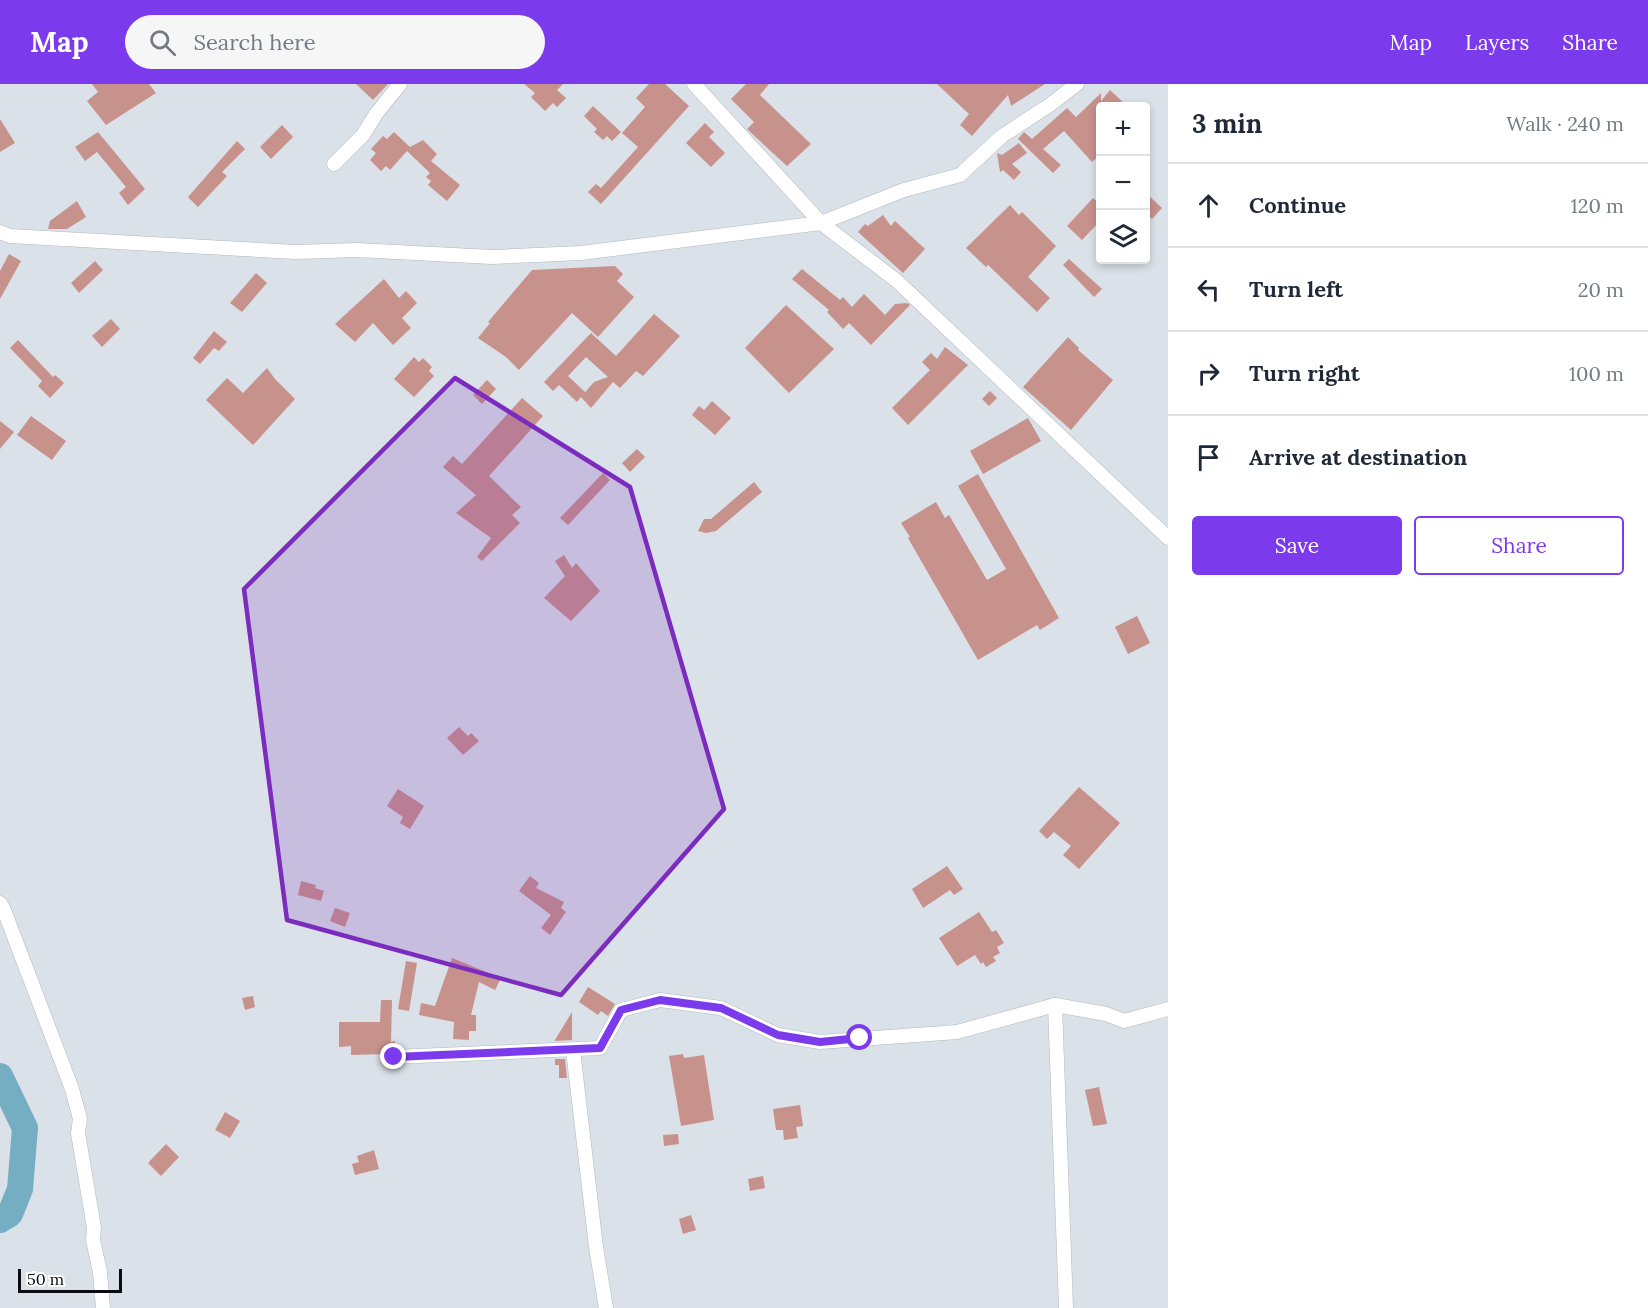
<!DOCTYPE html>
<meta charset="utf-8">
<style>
:root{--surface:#fff;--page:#f6f6f7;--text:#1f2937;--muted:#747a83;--line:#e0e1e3;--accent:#7c3aed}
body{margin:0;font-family:Lora,serif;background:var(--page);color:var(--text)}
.controls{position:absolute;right:18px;top:18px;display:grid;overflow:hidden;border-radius:6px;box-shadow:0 3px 9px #0003}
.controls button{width:54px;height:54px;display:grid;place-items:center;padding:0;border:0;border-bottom:2px solid var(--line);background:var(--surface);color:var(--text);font:30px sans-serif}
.scale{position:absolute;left:18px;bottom:15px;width:104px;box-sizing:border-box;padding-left:6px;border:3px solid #0a0c0f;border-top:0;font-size:16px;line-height:21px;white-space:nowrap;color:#0a0c0f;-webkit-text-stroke:4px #fff;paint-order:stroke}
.stop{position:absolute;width:18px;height:18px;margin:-14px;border:4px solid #7c3aed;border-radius:50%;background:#fff}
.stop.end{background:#7c3aed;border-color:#fff;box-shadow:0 2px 6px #0008}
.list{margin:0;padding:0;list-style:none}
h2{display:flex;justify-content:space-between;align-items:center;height:78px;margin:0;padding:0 24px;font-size:26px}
h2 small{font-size:20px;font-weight:400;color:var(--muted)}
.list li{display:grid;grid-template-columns:39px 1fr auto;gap:18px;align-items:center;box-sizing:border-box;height:84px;padding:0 24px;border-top:2px solid var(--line)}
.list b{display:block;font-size:22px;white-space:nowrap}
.list em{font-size:20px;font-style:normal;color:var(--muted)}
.actions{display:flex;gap:12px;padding:18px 24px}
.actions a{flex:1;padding:14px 0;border:2px solid var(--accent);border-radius:6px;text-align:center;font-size:21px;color:var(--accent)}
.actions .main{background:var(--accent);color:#fff}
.icon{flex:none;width:33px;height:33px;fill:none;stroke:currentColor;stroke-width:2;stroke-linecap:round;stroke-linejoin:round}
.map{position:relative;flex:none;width:1168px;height:1224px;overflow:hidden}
header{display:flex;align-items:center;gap:36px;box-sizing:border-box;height:84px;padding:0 30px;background:var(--accent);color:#fff}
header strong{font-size:28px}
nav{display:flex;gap:33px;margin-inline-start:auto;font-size:21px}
.search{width:420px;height:54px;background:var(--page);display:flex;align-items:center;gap:15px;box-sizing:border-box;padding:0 21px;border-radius:33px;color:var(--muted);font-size:22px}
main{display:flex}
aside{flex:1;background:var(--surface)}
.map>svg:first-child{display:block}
</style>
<header>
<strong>Map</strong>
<div class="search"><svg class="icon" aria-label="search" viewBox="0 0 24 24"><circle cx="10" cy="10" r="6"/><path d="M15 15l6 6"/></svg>Search here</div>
<nav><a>Map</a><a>Layers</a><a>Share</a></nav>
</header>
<main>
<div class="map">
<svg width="1168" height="1224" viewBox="0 0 1168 1224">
<rect width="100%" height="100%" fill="#dae1e8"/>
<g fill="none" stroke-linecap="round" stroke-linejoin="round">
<!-- river -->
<polyline stroke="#75aec2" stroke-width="26" points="0,992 25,1044 20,1105 10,1130 0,1136"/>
</g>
<!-- building -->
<g fill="#c8928c">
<polygon points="92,0 149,0 156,9 106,41 87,17 98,8"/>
<polygon points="356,0 388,0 373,16"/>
<polygon points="524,0 563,0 557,6 566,14 557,23 553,19 545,27 531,13 535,9"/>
<polygon points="649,0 665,0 689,22 601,120 588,108 596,100 601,104 638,63 622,49 645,23 636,14"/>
<polygon points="746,0 769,0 760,11 811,60 787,82 747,45 754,38 731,15"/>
<polygon points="937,0 1045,0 1011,22 1008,11 972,52 960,41 969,30"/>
<polygon points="1110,6 1127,22 1101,22 1101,70 1092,78 1064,47 1043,65 1061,81 1053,89 1018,55 1024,48 1032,55 1067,24 1076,33 1101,9 1101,17"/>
<polygon points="593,22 621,48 612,57 607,52 603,56 594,48 597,45 584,32"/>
<polygon points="0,35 15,59 0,68"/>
<polygon points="705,39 714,48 709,53 725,69 711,83 686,59"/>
<polygon points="282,41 293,53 271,75 260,63"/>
<polygon points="98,48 145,105 128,121 119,109 126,103 97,68 85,77 75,63"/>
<polygon points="394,48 410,63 423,56 437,70 431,77 460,101 447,117 428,101 431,97 426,93 430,89 407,67 390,86 386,82 381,87 370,76 376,69 371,65 383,52 387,55"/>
<polygon points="237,57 245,65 222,88 227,92 198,123 188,113"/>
<polygon points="1019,59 1027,69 1012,80 1021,88 1014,96 1003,86 1000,88 997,69 1002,71"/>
<polygon points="1146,109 1162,124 1152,135 1146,130"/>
<polygon points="1093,114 1101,121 1101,136 1082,156 1067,142"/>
<polygon points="77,117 86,133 67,145 48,145 50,137"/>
<polygon points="1010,121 1019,131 1022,128 1056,162 1028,193 1050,214 1037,228 988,181 986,183 966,164"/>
<polygon points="883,131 891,142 895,137 925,165 903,189 858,148 865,140 868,142"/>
<polygon points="9,170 21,177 0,215 0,187"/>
<polygon points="1069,175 1102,205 1094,213 1063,181"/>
<polygon points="95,177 103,186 79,209 71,199"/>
<polygon points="615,182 623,190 617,197 634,213 598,253 572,229 519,286 506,273 478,254 490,239 488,238 532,186"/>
<polygon points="802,185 840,216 843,213 852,223 864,210 885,231 895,220 907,219 910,221 871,261 849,239 843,245 827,228 829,226 792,195"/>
<polygon points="256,189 267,199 242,228 230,219"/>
<polygon points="384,195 399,214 406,207 417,219 402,234 411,244 393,261 373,239 355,258 335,240"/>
<polygon points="786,221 834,265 789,309 745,264"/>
<polygon points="654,230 680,252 643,292 636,287 620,304 613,298 591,324 581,313 594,298 608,293 586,273 568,292 585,308 577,318 559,301 553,307 544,298 591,249 616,272"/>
<polygon points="111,235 120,245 102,263 92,252"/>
<polygon points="214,247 227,258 219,267 214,264 200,280 193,274"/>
<polygon points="1068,253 1079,264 1078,266 1113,296 1071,346 1023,303"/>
<polygon points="18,256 53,293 55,291 64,299 50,314 38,302 42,297 10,264"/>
<polygon points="945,263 968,281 908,341 892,324 930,286 922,278 931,269 937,275"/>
<polygon points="414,273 419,278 423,274 432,283 429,287 434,292 414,313 394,295"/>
<polygon points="267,284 275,295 295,315 253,361 206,316 227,294 243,309"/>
<polygon points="487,296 496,305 482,320 473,311"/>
<polygon points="990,307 997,314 989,322 982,315"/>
<polygon points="522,314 543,332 489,392 521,423 512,431 520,439 482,477 477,473 491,454 456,429 476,411 443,383 453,372 462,380"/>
<polygon points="712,317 731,334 715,351 692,331 699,322 704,326"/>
<polygon points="31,332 66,357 52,376 17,351"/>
<polygon points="1028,334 1041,357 983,390 970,367"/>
<polygon points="0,337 14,348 0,365"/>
<polygon points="637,365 645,373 630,388 622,379"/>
<polygon points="603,389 610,396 568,441 560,434"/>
<polygon points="978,390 1059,534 1040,546 1037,541 978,576 908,454 910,453 901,439 936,418 945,434 949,431 987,496 1006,485 958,402"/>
<polygon points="754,398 762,408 716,447 706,449 698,447 704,435 711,435"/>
<polygon points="564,471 572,484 576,479 600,507 571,537 544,514 565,492 555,477"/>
<polygon points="1137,532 1150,559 1128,570 1115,543"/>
<polygon points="459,643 468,652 471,649 479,657 463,671 447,654"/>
<polygon points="1079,703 1120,739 1079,785 1063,771 1071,762 1054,748 1047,755 1039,747"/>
<polygon points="398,705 424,722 410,745 400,739 403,733 387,722"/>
<polygon points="947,782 963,805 954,811 950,806 923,824 912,805"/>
<polygon points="530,792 539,799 536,804 564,818 561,824 566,828 550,851 541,844 551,831 519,807"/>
<polygon points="301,797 316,801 315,804 324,807 321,817 298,811"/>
<polygon points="335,824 350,829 345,843 330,837"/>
<polygon points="979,828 992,848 996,846 1004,859 997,863 1000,869 993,873 996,877 986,883 983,878 981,880 975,871 957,882 939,854"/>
<polygon points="452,874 501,894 495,906 479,898 471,931 476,931 476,947 469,947 469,956 453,955 454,938 419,931 421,919 435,922"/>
<polygon points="406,877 417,879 409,927 398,925"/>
<polygon points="588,903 615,920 608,932 601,927 598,931 579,918"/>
<polygon points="253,912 255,923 245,926 242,914"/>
<polygon points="381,916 392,916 391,958 395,957 395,964 389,966 386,970 351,971 351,962 339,963 339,938 380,938"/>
<polygon points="572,928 572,956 555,957 555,956"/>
<polygon points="683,970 684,974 704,971 714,1036 681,1042 669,972"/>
<polygon points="555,975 565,975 567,994 559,994 559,981 555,981"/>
<polygon points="1099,1003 1107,1040 1093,1042 1085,1006"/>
<polygon points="800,1021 803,1042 796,1043 798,1054 784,1056 783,1046 776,1046 773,1025"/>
<polygon points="225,1028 240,1037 230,1054 215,1046"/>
<polygon points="678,1050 679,1060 664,1062 663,1051"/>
<polygon points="166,1060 179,1073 161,1092 148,1079"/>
<polygon points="374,1066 379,1085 355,1091 352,1080 359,1078 357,1072"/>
<polygon points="763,1092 765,1104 750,1107 748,1095"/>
<polygon points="691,1131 696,1146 683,1150 679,1135"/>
</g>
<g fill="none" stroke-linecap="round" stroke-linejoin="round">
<defs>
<g id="street">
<polyline points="694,0 821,139 897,197 1168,454"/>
<polyline points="334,80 363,51 376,30 400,0"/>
<polyline points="0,148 10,152 296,168 357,166 492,173 581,169 821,139 904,106 960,91 1002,52 1051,20 1077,0"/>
<polyline points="0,819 4,826 72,1005 80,1035 78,1049 94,1144 93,1156 100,1188 103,1224"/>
<polyline points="1055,921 1066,1224"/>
<polyline points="573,966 596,1163 606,1224"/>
<polyline points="394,973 600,964 621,926 660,916 721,924 778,951 820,958 957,948 1055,921 1106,930 1124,937 1168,925"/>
</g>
</defs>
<!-- street casing -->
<use href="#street" stroke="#b2b9bf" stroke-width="15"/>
<!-- street -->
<use href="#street" stroke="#fff" stroke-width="14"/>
</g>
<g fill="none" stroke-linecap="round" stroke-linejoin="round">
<!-- route -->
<polyline stroke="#7c3aed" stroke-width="8" points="394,973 600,964 621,926 660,916 721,924 778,951 820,958 860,954"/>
</g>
<!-- marked area -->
<path fill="#7b2cbf" fill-opacity="0.2" stroke="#7b2cbf" stroke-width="4.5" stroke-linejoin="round" d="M455,294L630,403L724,725L561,911L287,836L244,505Z"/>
</svg>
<div class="controls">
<button>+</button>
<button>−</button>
<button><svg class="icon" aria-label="layers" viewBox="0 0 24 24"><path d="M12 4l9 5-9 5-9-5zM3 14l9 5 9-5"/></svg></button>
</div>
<div class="scale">50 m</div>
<div class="stop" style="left:860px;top:954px"></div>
<div class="stop end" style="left:394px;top:973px"></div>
</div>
<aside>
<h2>3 min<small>Walk · 240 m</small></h2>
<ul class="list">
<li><svg class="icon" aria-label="ahead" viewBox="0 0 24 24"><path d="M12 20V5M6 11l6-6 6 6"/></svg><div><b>Continue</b></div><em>120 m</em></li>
<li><svg class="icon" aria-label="left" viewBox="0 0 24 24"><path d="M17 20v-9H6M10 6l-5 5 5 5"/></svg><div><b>Turn left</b></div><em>20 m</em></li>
<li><svg class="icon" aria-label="right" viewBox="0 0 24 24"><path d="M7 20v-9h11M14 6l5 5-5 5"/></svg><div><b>Turn right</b></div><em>100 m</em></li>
<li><svg class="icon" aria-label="arrive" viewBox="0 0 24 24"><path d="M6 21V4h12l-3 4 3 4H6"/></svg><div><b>Arrive at destination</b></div></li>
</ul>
<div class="actions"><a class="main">Save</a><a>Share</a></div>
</aside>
</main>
